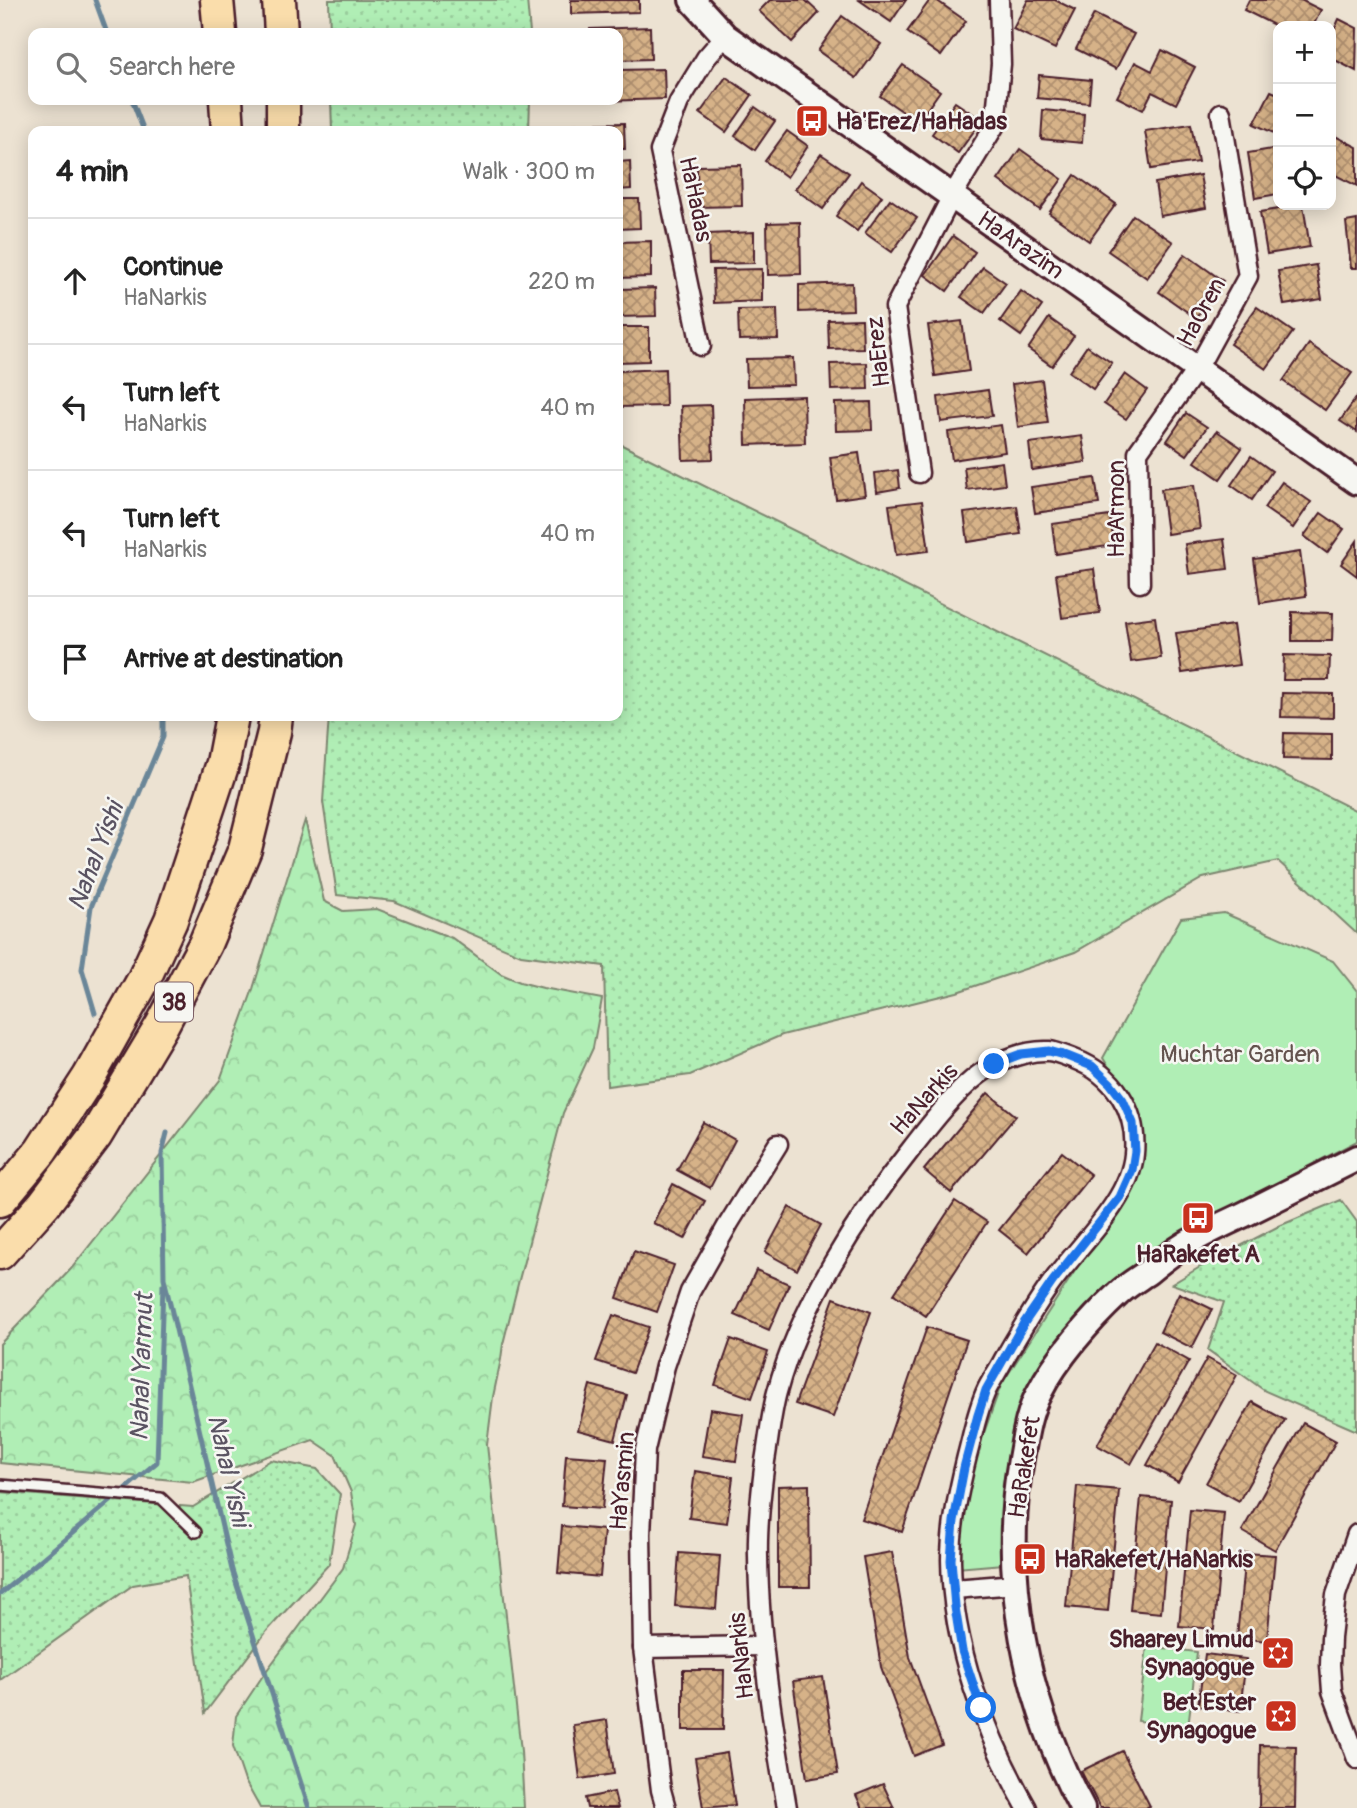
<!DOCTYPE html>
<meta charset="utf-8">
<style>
:root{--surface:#fff;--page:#f2f2f2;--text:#222;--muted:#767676;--line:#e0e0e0}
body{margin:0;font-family:Pangolin,sans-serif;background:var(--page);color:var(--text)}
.controls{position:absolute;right:21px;top:21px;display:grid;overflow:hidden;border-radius:14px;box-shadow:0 4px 18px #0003}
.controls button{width:63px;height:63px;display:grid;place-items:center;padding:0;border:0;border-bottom:2px solid var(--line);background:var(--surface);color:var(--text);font:35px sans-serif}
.stop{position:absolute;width:21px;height:21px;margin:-16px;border:5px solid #1a73e8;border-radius:50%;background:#fff}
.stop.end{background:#1a73e8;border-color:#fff;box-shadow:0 2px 7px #0008}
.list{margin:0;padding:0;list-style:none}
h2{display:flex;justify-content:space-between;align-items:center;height:91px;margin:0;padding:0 28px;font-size:30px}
h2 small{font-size:23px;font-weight:400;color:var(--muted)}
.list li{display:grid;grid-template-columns:46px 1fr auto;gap:21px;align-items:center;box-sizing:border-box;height:126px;padding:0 28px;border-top:2px solid var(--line)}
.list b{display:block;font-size:26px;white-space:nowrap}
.list p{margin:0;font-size:23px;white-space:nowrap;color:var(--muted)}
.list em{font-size:23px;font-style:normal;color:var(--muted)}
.icon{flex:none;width:38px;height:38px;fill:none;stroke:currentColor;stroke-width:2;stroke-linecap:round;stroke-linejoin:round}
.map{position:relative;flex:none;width:1357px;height:1808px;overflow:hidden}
.search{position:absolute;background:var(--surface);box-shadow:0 4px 18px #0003;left:28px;top:28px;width:595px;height:77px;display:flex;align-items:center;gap:18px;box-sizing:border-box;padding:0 24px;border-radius:14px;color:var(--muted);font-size:26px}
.panel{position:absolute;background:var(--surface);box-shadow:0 4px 18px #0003;left:28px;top:126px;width:595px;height:595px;border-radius:14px}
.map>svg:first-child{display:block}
</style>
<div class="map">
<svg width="1357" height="1808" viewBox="0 0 1357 1808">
<defs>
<pattern id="grass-dots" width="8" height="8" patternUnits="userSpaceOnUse" patternTransform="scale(1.75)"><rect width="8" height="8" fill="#b0eeb5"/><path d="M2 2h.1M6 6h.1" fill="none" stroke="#99cc9c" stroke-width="1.8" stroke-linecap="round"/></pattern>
<pattern id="forest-crowns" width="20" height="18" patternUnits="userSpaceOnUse" patternTransform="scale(1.75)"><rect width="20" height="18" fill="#b0eeb5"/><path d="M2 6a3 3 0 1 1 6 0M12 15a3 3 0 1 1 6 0" fill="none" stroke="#99cc9c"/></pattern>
<pattern id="building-cross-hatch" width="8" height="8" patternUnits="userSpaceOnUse" patternTransform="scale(1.75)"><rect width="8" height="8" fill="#d6b288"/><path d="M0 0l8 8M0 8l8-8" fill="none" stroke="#b0906f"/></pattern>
</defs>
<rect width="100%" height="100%" fill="#ece2d2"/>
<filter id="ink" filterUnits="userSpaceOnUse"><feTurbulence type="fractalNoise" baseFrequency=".0143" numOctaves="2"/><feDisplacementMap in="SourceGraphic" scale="14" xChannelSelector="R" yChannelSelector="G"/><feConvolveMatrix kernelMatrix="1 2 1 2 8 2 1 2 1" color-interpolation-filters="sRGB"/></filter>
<g filter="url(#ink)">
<!-- grass -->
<g fill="url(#grass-dots)" stroke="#7d8670" stroke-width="2">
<polygon points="329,0 527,0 530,33 330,33"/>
<polygon points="331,100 530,100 529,131 332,131"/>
<polygon points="618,443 1357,811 1357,934 1278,861 1203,878 1075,952 957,992 782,1035 690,1075 607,1086 604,966 521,955 394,901 337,895 323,802 329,716 618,716"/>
<polygon points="1341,1200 1357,1222 1357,1431 1265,1391 1208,1350 1224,1302 1172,1284 1200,1267 1279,1226"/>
<polygon points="271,1460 317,1469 340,1494 329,1564 267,1631 205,1713 186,1576 133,1585 0,1680 0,1492 193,1507"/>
</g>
<!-- forest -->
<polygon fill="url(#forest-crowns)" stroke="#7d8670" stroke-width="2" points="305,820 324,901 343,911 377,909 452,938 501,974 520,982 543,988 602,999 593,1048 563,1113 519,1280 503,1344 501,1359 493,1397 487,1445 521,1751 524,1808 260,1808 245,1781 233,1746 236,1716 264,1674 343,1568 356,1525 351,1492 335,1455 313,1440 193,1482 0,1463 0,1344 71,1269 220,1080 253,989"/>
<!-- green -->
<g fill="#b0eeb5" stroke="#7d8670" stroke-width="2">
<polygon points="1224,913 1333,961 1357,991 1357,1141 1177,1235 1110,1284 1032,1392 1019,1422 1003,1482 1000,1543 1003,1564 957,1568 964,1489 1001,1385 1137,1175 1143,1147 1141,1118 1103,1058 1181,918"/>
<polygon points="1147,1646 1197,1652 1188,1727 1138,1721"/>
</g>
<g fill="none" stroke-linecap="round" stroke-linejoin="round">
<!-- stream -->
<g stroke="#6b8698" stroke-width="5">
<polyline points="95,0 107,33"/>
<polyline points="132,100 144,131"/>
<polyline points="95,1013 82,969 91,907 163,737 163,716"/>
<polyline points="167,1133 162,1153 164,1278 232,1570 309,1808"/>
<polyline points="0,1594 157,1462 163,1285"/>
</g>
</g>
<!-- building -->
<g fill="url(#building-cross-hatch)" stroke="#4a1f2b" stroke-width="2">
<polygon points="571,0 639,0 639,12 571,14"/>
<polygon points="770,0 805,0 819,13 792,42 759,11"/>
<polygon points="859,0 906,0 891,22"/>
<polygon points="930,0 936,0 966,21 941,56 907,32"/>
<polygon points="1028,0 1055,0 1075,10 1055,49 1013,29"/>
<polygon points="1249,0 1301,0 1321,10 1313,26 1278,27 1244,10"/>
<polygon points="1094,14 1134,34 1116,69 1076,49"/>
<polygon points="842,16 881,44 856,78 818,51"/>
<polygon points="1339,19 1357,28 1356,71 1331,58 1331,37"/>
<polygon points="650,27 651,59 618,60 618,33 590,33 590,29"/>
<polygon points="1162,50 1195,67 1176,104 1152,92 1143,110 1117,97 1135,62 1152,71"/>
<polygon points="903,65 940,91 918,122 880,96"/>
<polygon points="664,69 665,99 604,101 618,100 618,70"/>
<polygon points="1039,75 1091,80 1089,103 1037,98"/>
<polygon points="726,77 752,95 726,132 700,113"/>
<polygon points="1271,91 1278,94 1278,135 1254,124"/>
<polygon points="955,102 982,120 958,153 932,134"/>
<polygon points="755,107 775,121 755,150 735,136"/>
<polygon points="1043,110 1084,114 1082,143 1041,139"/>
<polygon points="624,123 625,149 618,149 618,131 574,131 574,124"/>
<polygon points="1191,124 1198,162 1151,169 1145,131"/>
<polygon points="787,131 808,146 787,177 765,161"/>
<polygon points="1333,135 1357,147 1357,186 1331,173 1331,140"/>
<polygon points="1278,148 1278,194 1255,198 1248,153"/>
<polygon points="1020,149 1062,179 1040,210 998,180"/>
<polygon points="821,154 849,173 823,209 795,189"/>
<polygon points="630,161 631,189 618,190 618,162"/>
<polygon points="741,165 742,206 698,207 697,166"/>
<polygon points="1075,175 1116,204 1089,241 1049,213"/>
<polygon points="1200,175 1206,208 1160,216 1155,183"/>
<polygon points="861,181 882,196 857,231 836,216"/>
<polygon points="618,199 639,199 640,228 618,229"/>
<polygon points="890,199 917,218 892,252 865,233"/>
<polygon points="1303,205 1310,247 1267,254 1260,212"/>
<polygon points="1133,215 1173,242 1147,278 1108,251"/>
<polygon points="1357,220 1357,268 1351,268 1346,222"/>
<polygon points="800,222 801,274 768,275 767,223"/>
<polygon points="754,232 754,263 709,264 708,234"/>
<polygon points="953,236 975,252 947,291 925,275"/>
<polygon points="651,241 651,277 618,278 618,242"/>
<polygon points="1185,254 1223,281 1196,318 1159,292"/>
<polygon points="1316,265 1322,299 1284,305 1278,271"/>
<polygon points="983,267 1006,283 984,313 961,297"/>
<polygon points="762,269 762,301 714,303 713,270"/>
<polygon points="852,283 853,310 799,312 799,285"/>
<polygon points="655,288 656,316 618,317 618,289"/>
<polygon points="1021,291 1042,306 1021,336 1000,321"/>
<polygon points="1257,307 1293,332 1266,369 1230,344"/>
<polygon points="777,309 778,339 739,340 738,310"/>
<polygon points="1049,318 1074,336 1052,366 1028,349"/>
<polygon points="862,319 863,348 829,349 828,320"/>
<polygon points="962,321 969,371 935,376 928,325"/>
<polygon points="618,327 649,327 649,361 618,362"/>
<polygon points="1309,344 1352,373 1325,410 1283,381"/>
<polygon points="1087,346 1112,363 1093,389 1069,372"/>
<polygon points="793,358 794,385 747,386 746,359"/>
<polygon points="867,363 868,389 831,390 830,364"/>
<polygon points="665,369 666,406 618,407 618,371"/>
<polygon points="1125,374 1147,390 1126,419 1104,404"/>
<polygon points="1042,380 1048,423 1018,427 1012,384"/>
<polygon points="988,390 992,416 941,422 938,397"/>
<polygon points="804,396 805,443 746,445 745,398"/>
<polygon points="1357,397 1357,432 1340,421"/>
<polygon points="871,402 872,430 836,431 835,403"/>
<polygon points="711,405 713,459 683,460 681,406"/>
<polygon points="1186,413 1207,427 1187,455 1167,441"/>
<polygon points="1001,425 1005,452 952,460 948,432"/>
<polygon points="1217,431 1242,448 1220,479 1195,462"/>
<polygon points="1082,436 1086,462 1032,470 1029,443"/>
<polygon points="859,453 865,495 836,499 830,457"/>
<polygon points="1251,456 1272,471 1252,500 1231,485"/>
<polygon points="1002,462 1005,485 967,490 964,467"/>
<polygon points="898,470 900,488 877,492 875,473"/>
<polygon points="1095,478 1099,504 1035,513 1031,487"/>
<polygon points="1282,482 1311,502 1293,528 1264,508"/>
<polygon points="1194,485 1200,529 1167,534 1161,489"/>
<polygon points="922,501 929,551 896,555 889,505"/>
<polygon points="1017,506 1021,534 968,542 964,513"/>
<polygon points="1321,513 1344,529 1327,553 1304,536"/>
<polygon points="1110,516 1114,545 1056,554 1052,524"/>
<polygon points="1224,539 1228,569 1189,574 1185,544"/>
<polygon points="1357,541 1357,576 1341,564"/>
<polygon points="1300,552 1306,596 1260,603 1254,559"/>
<polygon points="1094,569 1100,613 1062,618 1056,574"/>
<polygon points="1292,612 1333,613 1332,641 1292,641"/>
<polygon points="1155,617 1161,658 1131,662 1125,621"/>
<polygon points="1233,625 1239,665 1182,673 1176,633"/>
<polygon points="1284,655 1330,656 1329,680 1283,680"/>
<polygon points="1282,693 1333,694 1333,718 1281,717"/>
<polygon points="1284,733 1332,734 1332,760 1283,759"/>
<polygon points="988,1093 1016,1116 951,1193 924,1170"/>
<polygon points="703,1122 735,1140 710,1188 677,1170"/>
<polygon points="1062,1152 1091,1175 1028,1253 999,1230"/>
<polygon points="673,1184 705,1201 685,1239 653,1223"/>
<polygon points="955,1201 987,1222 926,1316 894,1294"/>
<polygon points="789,1207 821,1225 797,1270 765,1252"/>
<polygon points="634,1251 674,1265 657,1312 617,1298"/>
<polygon points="756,1270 789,1284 769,1330 735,1315"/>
<polygon points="1179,1293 1212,1309 1192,1348 1160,1332"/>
<polygon points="834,1298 871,1312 833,1417 795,1404"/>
<polygon points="613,1315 649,1327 632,1373 596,1361"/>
<polygon points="927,1327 967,1340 902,1532 861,1519"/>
<polygon points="731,1339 768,1352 752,1398 715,1385"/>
<polygon points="1155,1342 1189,1361 1131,1464 1097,1445"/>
<polygon points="1207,1358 1237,1375 1178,1482 1147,1465"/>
<polygon points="590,1385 627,1395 615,1440 578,1430"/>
<polygon points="1252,1402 1285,1420 1239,1501 1206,1483"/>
<polygon points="710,1409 743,1414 736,1461 702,1456"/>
<polygon points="1303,1423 1336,1441 1275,1550 1242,1531"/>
<polygon points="566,1455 607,1458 602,1509 562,1506"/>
<polygon points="695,1471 733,1477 727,1523 689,1518"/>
<polygon points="809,1485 810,1587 778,1587 778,1486"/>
<polygon points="1077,1486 1119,1490 1108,1611 1066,1607"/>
<polygon points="1141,1497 1171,1500 1161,1613 1130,1610"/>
<polygon points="1190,1510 1224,1513 1214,1629 1179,1626"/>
<polygon points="562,1526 604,1530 600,1577 558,1573"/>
<polygon points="892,1552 910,1657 942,1745 914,1756 881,1667 863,1557"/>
<polygon points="679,1553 720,1556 716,1609 675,1606"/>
<polygon points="1245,1553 1275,1555 1267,1641 1237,1638"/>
<polygon points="1205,1654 1246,1659 1240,1711 1198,1706"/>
<polygon points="683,1670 724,1670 723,1730 683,1730"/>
<polygon points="823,1677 838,1774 807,1779 793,1681"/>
<polygon points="607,1720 614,1774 580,1779 573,1725"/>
<polygon points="1260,1745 1296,1746 1295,1808 1259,1808"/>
<polygon points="1122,1751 1150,1806 1146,1808 1100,1808 1081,1771"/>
<polygon points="727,1753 735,1805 703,1808 695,1758"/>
<polygon points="883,1784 894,1808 862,1808 856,1795"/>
<polygon points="614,1792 618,1808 587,1808 585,1798"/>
</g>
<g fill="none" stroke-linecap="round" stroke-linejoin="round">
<defs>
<polyline id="lane" points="0,1485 161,1498 196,1532"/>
<g id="street">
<polyline points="701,346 660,151 679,102 706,58 725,36"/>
<polyline points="919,473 895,307 952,196 995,125 1001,64 999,0"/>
<polyline points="1140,583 1138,452 1197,369 1248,276 1221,113"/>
<polyline points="1357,1534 1336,1595 1331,1638 1330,1665 1332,1691 1357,1759"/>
<polyline points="954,1589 1016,1584"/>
<polyline points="643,1648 762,1646"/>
<polyline points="666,1808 661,1790 643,1648 641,1534 645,1450 665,1366 690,1292 729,1223 778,1144"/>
<path d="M787,1808C773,1725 759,1641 758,1556C757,1525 761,1492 765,1461C769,1438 771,1414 777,1392C800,1306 857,1217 912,1148C934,1120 965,1078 998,1063C1013,1056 1032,1050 1049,1051C1057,1052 1066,1056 1074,1059C1114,1074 1138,1111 1134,1154C1130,1201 1077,1247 1050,1285C1033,1309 1019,1333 1004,1359C999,1369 992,1379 987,1389C977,1410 973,1434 967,1456C959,1489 951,1525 951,1560C952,1646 985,1734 1027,1808"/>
</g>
<g id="secondary">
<polyline points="692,0 725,36 1357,482"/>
<path d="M1082,1808C1026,1704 1000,1576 1021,1459C1025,1437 1028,1413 1039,1393C1056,1359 1090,1320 1118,1294C1127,1285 1138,1279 1148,1272C1160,1262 1173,1252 1186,1244C1204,1233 1224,1224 1243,1215C1281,1196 1319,1177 1357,1158"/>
</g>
<g id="highway">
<polyline points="217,0 220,33"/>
<polyline points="279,0 281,33"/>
<polyline points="226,100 228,131"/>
<polyline points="283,100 283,131"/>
<polyline points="0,1200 41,1151 89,1077 144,979 171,920 223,763 232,716"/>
<polyline points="0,1253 44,1204 96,1135 162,1025 205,944 245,849 274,732 276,716"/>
</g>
</defs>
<!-- lane casing -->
<use href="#lane" stroke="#4a1f2b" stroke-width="14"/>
<!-- street casing -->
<use href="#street" stroke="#4a1f2b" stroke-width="23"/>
<!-- secondary casing -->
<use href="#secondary" stroke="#4a1f2b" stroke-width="30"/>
<!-- highway casing -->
<use href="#highway" stroke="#4a1f2b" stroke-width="37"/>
<!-- lane -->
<use href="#lane" stroke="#f6f6f2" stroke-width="9"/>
<!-- street -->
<use href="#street" stroke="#f6f6f2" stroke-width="18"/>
<!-- secondary -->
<use href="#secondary" stroke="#f6f6f2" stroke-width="24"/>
<!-- highway -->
<use href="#highway" stroke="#faddab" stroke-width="32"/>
</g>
</g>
<g fill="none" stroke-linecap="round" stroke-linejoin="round" filter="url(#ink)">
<!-- route -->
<polyline stroke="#1a73e8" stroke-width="9" points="981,1708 962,1651 955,1607 951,1560 954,1521 964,1468 978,1415 986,1390 1024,1323 1053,1281 1120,1197 1132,1170 1135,1151 1133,1123 1123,1100 1110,1083 1092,1066 1067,1056 1049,1051 1021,1054 994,1064"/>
</g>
<!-- icons -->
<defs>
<symbol id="bus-square" viewBox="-11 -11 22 22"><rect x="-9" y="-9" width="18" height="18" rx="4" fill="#c8321e" stroke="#f6f6f2"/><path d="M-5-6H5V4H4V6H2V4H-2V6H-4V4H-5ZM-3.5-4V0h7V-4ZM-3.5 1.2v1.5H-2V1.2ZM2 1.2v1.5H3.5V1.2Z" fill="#fff"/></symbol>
<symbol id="synagogue-square" viewBox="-11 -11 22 22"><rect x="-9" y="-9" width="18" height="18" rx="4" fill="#c8321e" stroke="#f6f6f2"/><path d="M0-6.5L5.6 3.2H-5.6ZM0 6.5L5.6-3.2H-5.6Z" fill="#fff"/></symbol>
</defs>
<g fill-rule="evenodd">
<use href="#bus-square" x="793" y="102" width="38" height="38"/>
<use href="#bus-square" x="1179" y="1199" width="38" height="38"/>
<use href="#bus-square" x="1011" y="1540" width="38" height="38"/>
<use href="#synagogue-square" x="1259" y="1634" width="38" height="38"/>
<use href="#synagogue-square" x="1262" y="1697" width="38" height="38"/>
</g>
<g text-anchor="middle" stroke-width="5" stroke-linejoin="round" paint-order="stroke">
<!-- shield labels -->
<rect fill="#f6f6f2" stroke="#7e6067" stroke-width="2" x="155" y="982.5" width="38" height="39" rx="5"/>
<g font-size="23" font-weight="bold" fill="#4a1f2b">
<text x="174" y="1010">38</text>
</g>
<!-- poi labels -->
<g font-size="24" font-weight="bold" fill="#4a1f2b" stroke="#f6f6f2" text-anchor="start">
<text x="836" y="129">Ha'Erez/HaHadas</text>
<text x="1198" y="1262" text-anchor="middle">HaRakefet A</text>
<text x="1054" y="1567">HaRakefet/HaNarkis</text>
<text x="1254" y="1647" text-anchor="end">Shaarey Limud<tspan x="1254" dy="28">Synagogue</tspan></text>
<text x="1256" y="1710" text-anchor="end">Bet Ester<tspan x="1256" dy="28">Synagogue</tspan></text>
</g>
<!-- street labels -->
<g font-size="24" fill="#4a1f2b" stroke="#f6f6f2">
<text transform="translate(696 199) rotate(78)" y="8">HaHadas</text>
<text transform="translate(1021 245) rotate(35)" y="8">HaArazim</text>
<text transform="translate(1201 312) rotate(-61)" y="8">HaOren</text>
<text transform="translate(878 352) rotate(-96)" y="8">HaErez</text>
<text transform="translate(1116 509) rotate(-90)" y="8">HaArmon</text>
<text transform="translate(924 1099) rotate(-48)" y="8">HaNarkis</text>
<text transform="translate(1024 1467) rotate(-81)" y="8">HaRakefet</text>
<text transform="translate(622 1481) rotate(-85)" y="8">HaYasmin</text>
<text transform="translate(741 1656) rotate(-96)" y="8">HaNarkis</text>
</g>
<!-- park labels -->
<g font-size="24" fill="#64534e" stroke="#f6f6f2">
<text x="1240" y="1062">Muchtar Garden</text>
</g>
<!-- water labels -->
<g font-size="26" font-style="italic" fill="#5a5362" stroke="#f6f6f2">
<text transform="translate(95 856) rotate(-69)" y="9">Nahal Yishi</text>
<text transform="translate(141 1367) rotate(-88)" y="9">Nahal Yarmut</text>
<text transform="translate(229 1470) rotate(77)" y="9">Nahal Yishi</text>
</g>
</g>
</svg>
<div class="controls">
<button>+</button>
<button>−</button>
<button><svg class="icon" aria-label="locate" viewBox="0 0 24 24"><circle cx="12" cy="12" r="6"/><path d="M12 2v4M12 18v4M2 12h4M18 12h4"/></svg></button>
</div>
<div class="stop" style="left:981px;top:1708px"></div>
<div class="stop end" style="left:994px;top:1064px"></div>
<div class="search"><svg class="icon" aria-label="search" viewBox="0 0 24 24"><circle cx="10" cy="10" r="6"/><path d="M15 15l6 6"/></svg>Search here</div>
<section class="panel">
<h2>4 min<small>Walk · 300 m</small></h2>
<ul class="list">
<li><svg class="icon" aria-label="ahead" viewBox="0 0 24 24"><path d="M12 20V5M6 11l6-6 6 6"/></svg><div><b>Continue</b><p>HaNarkis</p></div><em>220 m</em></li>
<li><svg class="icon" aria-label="left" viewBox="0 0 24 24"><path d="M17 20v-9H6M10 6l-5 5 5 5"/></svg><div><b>Turn left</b><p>HaNarkis</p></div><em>40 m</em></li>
<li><svg class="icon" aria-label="left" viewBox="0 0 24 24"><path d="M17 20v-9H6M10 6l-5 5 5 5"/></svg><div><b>Turn left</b><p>HaNarkis</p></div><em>40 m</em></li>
<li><svg class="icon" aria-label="arrive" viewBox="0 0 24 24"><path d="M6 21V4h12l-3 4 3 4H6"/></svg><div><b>Arrive at destination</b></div></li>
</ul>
</section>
</div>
